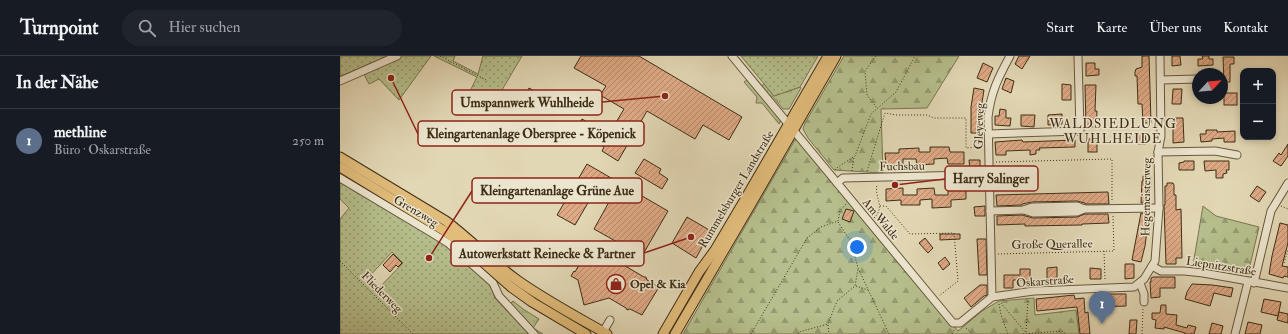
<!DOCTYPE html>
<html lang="de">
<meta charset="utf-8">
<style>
:root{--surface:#171b24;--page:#20242c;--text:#f1f3f6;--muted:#9ea1a6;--line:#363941;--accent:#7c3aed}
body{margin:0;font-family:"IM FELL Double Pica",serif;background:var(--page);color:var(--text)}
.controls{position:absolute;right:12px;top:12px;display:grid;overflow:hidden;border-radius:8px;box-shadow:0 2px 6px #0003}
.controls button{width:36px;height:36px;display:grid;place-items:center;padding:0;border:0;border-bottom:1px solid var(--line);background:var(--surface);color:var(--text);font:20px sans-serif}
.compass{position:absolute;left:852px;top:12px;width:36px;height:36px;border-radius:50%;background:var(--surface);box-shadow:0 2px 6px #0003;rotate:64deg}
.you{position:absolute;left:517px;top:191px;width:14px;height:14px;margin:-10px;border:3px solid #fff;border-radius:50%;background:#1a73e8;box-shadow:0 0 0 6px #1a73e833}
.badge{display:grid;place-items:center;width:26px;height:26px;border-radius:50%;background:var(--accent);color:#fff;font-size:13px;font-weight:700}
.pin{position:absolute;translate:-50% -33px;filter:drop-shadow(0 1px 2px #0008)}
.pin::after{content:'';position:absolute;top:21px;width:14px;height:12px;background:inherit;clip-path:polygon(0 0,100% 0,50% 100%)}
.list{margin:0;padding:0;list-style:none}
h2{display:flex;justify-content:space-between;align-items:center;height:52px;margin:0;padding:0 16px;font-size:17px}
h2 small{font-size:13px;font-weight:400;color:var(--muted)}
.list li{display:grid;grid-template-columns:26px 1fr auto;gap:12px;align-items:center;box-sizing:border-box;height:64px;padding:0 16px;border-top:1px solid var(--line)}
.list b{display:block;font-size:15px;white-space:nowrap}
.list p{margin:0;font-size:13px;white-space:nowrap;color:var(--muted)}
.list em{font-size:13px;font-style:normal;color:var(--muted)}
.icon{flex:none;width:22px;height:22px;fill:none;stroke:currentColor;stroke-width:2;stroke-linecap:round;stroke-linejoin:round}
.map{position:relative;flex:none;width:948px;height:278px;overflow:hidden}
header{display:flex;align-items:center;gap:24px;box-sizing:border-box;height:56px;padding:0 20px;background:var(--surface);border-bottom:1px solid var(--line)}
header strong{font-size:19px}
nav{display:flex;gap:22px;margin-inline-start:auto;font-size:14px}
.search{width:280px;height:36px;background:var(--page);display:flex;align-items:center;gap:10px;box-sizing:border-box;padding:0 14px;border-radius:22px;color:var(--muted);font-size:15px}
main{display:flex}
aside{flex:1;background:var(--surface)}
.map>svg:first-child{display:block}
</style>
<header>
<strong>Turnpoint</strong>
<div class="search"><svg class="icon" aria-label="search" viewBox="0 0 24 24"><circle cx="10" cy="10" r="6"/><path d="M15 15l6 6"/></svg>Hier suchen</div>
<nav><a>Start</a><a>Karte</a><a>Über uns</a><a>Kontakt</a></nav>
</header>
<main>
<aside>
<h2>In der Nähe<small></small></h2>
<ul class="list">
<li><span class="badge" style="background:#5c6f8a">1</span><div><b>methline</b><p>Büro · Oskarstraße</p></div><em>250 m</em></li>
</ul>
</aside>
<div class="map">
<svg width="948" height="278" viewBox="0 0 948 278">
<defs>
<pattern id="grass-tufts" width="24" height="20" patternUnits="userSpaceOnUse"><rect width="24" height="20" fill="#b5be8c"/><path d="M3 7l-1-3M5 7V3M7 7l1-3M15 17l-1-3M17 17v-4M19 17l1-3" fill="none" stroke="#959b71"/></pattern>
<pattern id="forest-firs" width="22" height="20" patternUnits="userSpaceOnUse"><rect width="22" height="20" fill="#b5be8c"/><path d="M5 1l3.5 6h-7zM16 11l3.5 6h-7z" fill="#959b71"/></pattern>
<pattern id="garden-dots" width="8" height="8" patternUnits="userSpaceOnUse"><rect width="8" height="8" fill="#b5be8c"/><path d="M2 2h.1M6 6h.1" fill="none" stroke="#959b71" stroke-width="1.8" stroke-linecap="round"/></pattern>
<pattern id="building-hatch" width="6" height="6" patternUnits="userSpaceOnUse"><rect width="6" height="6" fill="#dea985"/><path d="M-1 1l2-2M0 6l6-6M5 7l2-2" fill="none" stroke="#b58a6c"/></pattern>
</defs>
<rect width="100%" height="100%" fill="#e2d7b4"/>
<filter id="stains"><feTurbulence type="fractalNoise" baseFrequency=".005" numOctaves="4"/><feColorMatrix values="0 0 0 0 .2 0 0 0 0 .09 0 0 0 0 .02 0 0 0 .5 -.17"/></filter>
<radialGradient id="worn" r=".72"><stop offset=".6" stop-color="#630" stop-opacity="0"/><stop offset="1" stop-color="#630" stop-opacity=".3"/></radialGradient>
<!-- grass -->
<g fill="url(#grass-tufts)" stroke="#7a7651">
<polygon points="407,24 441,64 439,68 422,47 416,47 417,41 404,26"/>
<polygon points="424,28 434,40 460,31 461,32 449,53 443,53 432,40 429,40 421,30"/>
<polygon points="173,245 183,253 199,263 193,272 203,278 196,278 169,249"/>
</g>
<!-- forest -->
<g fill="url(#forest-firs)" stroke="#7a7651">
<polygon points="504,0 619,0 587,52 541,53 543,117 494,114 468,82 463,73 465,67"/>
<polygon points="455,84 458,85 618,275 642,255 659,245 694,242 695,259 736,254 739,278 343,278"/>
<polygon points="863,150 876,160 919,171 908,218 853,209"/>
</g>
<!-- garden -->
<g fill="url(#garden-dots)" stroke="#7a7651" fill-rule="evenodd">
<polygon points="0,0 91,0 59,44 39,23 29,28 21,12 0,22"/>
<polygon points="94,0 115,0 113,5 138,18 143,0 182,0 152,51 152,54 127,41 137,21"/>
<polygon points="401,0 478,0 460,31 434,40"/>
<path d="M0,126L91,179L115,197L151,229L155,242L190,278H0V163L9,152L0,143ZM52,196L63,207L35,236L25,225Z"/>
</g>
<!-- building -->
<g fill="url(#building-hatch)" stroke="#3e2e16">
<polygon points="241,0 299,0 402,61 389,84 363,69 355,83 307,55 278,105 262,95 264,91 235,74 242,63 269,78 284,53 260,39 266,30 234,12"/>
<polygon points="679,0 690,0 682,13 675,8"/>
<polygon points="802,0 809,0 811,67 803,67 802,48 798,48 797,20 795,20 795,16 796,13 802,11"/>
<polygon points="832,0 840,0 841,9 832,10"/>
<polygon points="862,0 869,0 869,3 873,3 873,9 858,10 858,3 863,3"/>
<polygon points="883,1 894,1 894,8 890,8 890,26 884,26"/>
<polygon points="643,7 653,12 647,26 637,22"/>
<polygon points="746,7 755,7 755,13 759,13 759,19 746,20"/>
<polygon points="666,22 674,25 671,37 662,33"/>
<polygon points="722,28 731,29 731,44 722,44"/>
<polygon points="745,29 756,29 755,55 757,55 756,71 746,71"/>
<polygon points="189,32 200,38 188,59 176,53"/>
<polygon points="634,32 644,34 640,59 640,77 631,77 631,51"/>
<polygon points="833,33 842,33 841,48 832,48"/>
<rect x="884" y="37" width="13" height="12"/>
<polygon points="660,53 666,54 666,62 671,62 670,70 655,69 655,60 659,60"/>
<polygon points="722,58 722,68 708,69 708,59"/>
<polygon points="681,59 695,59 694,71 681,70"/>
<polygon points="833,62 843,62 844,86 833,87"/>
<polygon points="866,74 877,74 877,76 895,75 895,86 884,86 884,82 872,83 872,85 861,86 860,78 866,78"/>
<polygon points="798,77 805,77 806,88 798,88"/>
<rect x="748" y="83" width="9" height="13"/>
<polygon points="682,84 683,86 735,84 735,91 699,92 700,94 696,94 696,98 690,99 690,94 666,95 666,99 656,99 655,86"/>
<polygon points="948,88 948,100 941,110 933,105 939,97 941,99"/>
<polygon points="590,91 609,91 610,96 624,96 624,108 608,108 607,102 594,103 594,108 577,109 576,103 563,103 563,109 546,109 545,97 559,97 559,93 579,92 579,96 590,96"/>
<polygon points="304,103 321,113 319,117 328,123 322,133 295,117"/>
<polygon points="629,104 640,104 640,114 636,116 635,119 637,123 640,124 640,134 630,134 630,124 633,123 635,119 634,116 630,114"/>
<polygon points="844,105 854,105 854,114 839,114 839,107 844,106"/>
<polygon points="864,105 889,105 889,114 886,114 887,117 883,118 883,122 876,122 876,114 865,115"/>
<polygon points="247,108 328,155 302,200 254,173 274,137 259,128 235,169 217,159"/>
<polygon points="803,120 811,120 810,147 801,147 802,125 803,125"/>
<polygon points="827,127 833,127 834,129 834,139 836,139 836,154 841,153 842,202 836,202 836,208 826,208 824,149 825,149 825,130 827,130"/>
<polygon points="626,130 626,143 611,144 611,151 592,152 592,143 580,144 580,149 561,149 561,144 546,145 546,133 563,132 563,139 577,139 577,133 594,132 595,139 608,139 608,131"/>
<polygon points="917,130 926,136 919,146 910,140"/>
<polygon points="768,136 769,148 745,148 745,147 737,145 692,146 682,148 682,149 657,150 656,139"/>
<polygon points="645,150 645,160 635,160 634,151"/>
<polygon points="506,153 514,155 510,166 502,163"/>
<polygon points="801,157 809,158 805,190 801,206 792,204"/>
<polygon points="745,158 768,158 769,167 742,168 742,169 685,170 685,168 657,169 657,160 682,159 693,162 737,161"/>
<polygon points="347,161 371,175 356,202 332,187"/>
<polygon points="940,167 948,169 948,187 942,210 948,211 948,221 944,220 943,222 929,218 932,200"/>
<polygon points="600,178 620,178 620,183 600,184"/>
<polygon points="585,182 593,192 588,197 579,187"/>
<polygon points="637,183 646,183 647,219 639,219"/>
<polygon points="249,191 274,206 275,204 304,221 306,221 307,224 319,231 302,259 290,253 287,254 286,252 269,242 244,249 238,224 231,220 234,215 235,216"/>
<polygon points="53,198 62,207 58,211 56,209 50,216 43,209"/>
<polygon points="605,201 610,208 603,214 598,207"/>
<polygon points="785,208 794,208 794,222 785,223"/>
<polygon points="717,211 717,224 707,225 707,212"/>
<polygon points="750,212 761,213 761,223 750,223"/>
<polygon points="680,213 690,213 690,224 673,224 673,232 664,232 664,219 680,219"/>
<polygon points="813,221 835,221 835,232 820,232 820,241 811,242 810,226 811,226 811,222"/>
<polygon points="852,228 872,229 893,232 891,241 874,237 870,250 845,243 847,236"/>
<polygon points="640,229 647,229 647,239 644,240 631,251 624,242"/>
<polygon points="755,238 786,238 786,250 755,251"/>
<polygon points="734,239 735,243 744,242 745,257 748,256 750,278 740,278 737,251 697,255 696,243"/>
<polygon points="924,243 941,246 938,260 921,256"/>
<polygon points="821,249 826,249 826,258 837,259 836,269 847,272 848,269 856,271 854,278 845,278 845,277 824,271 824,273 815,272 816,264 812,263 812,257 820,257"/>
<polygon points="939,256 948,258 948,267 937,264"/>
<polygon points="790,264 797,264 796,278 789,278"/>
<polygon points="908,266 922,269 920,278 905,278"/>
<polygon points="872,267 883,270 881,278 869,278"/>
</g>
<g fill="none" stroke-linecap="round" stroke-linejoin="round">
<defs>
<g id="minor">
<polyline points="392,0 613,267 620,267 652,241 694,235 794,231 804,223 815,205 819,152 818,96 821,80 820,0"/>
<polyline points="821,24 858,23"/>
<polyline points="0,25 57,0"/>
<polyline points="649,78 740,75 738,0"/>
<polyline points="818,96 875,95 897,99"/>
<polyline points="640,119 649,119"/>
<polyline points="0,122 92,177 108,187 153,227 159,240 194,278"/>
<polyline points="497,127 503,122 630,119"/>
<polyline points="684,154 693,157 737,156 744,153"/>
<polyline points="650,155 683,154 692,151 737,150 744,153 819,152"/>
<polyline points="812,210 821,215 844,215 863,217 948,232"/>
<polyline points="800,227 804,238 804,246"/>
<polyline points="914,227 931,155 948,127"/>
<path d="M652,241L648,61C651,36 658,22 670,0"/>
<polyline points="263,276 270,264"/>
<polyline points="895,278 908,226"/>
</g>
<g id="major">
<path d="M0,101L106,165C131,184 152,206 177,224C205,244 237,261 267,278"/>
<polyline points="0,111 103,174 120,186 171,231 192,246 246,278"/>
<polyline points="323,278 359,216 375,194 404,145 488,0"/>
<polyline points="335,278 411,148 496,0"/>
</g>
</defs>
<!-- minor casing -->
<use href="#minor" stroke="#67583e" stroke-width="9"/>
<!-- major casing -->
<use href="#major" stroke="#3e2e16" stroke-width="11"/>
<!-- path -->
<g stroke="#3e2e16" stroke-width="1" stroke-dasharray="1 2" stroke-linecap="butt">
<polyline points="100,0 148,25"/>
<polyline points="536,0 525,15 527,39 537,52"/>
<polyline points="656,106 772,103 772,146"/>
<polyline points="495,114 498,111 515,100 531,58 556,36 575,0"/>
<polyline points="512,115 514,100"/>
<polyline points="527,115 545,57 556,59 587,59 594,62 626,62 626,92 641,91"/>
<polyline points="540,150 546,150 570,178 614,177 618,225 599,240"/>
<polyline points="941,150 948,153"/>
<path d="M534,162C546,150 534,142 537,129"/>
<polyline points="498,166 511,186 518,212 549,278"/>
<polyline points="764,195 765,224"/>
<polyline points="658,198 774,195 773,160"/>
<polyline points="0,205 73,278"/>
<polyline points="944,207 948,194"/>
<polyline points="516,230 528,234"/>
<polyline points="661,247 686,277"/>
<polyline points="659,248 661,259 668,278"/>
<polyline points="488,269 489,278"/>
<polyline points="626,272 633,278"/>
<polyline points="686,276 688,243"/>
<polyline points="411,278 467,182 481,171 498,165 500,155 506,148"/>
<polyline points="458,278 459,276 488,268 497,245 515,230 518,213"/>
<polyline points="612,278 614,274"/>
<polyline points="683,278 722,275 726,278"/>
<polyline points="802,278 803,253"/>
</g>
<!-- minor -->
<use href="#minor" stroke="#ece5ce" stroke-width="7"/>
<!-- major -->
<use href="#major" stroke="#e1bc7a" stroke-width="9"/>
</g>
<!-- icons -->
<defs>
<symbol id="shop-ring" viewBox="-11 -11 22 22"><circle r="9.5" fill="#ece5ce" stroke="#8f2418" stroke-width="1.5"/><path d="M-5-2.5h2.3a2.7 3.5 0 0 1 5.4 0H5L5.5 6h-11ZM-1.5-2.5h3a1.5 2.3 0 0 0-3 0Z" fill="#8f2418"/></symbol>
</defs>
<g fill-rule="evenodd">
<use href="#shop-ring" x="265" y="217" width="22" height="22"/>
</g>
<g text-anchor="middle" stroke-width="3" stroke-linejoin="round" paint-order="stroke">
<!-- street labels -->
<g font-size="12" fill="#3e2e16" stroke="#ece5ce">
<text transform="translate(639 70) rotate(-88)" y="4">Gleyeweg</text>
<text transform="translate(562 110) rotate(-1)" y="4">Fuchsbau</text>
<text transform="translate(396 133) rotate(-59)" y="4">Rummelsburger Landstraße</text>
<text transform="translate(806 141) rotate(-89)" y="4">Hegemeisterweg</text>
<text transform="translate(76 155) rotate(31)" y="4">Grenzweg</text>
<text transform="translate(541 163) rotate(50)" y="4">Am Walde</text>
<text transform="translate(712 188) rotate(-1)" y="4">Große Querallee</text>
<text transform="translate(881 210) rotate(9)" y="4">Liepnitzstraße</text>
<text transform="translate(705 225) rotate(-4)" y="4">Oskarstraße</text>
<text transform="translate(42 236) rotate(45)" y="4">Fliederweg</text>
</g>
<!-- poi labels -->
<g font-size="12" font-weight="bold" fill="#3e2e16" stroke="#ece5ce" text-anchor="start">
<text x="290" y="232">Opel &amp; Kia</text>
</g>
<!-- neighbourhood labels -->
<g font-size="13" letter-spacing="1" fill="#3e2e16" stroke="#ece5ce">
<text x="773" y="72">WALDSIEDLUNG<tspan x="773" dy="15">WUHLHEIDE</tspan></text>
</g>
</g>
<!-- callouts -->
<path fill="none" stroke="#8f2418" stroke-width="1.5" d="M325 40L262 46M51 22L78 78M555 129L605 123M89 202L132 135M351 181L304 197"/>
<g fill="#8f2418" stroke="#ece5ce" stroke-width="1.5">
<circle cx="325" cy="40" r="4"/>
<circle cx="51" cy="22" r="4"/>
<circle cx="555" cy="129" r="4"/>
<circle cx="89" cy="202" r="4"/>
<circle cx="351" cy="181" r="4"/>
</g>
<g fill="#ece5ce" stroke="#8f2418" stroke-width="1.5">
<rect x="112" y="34" width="150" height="25" rx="4"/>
<rect x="78" y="65" width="226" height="25" rx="4"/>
<rect x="605" y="110" width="93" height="25" rx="4"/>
<rect x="132" y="122" width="170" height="25" rx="4"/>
<rect x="111" y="185" width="193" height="25" rx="4"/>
</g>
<g font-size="13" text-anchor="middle" font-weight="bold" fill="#3e2e16">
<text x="187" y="51">Umspannwerk Wuhlheide</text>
<text x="191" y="82">Kleingartenanlage Oberspree - Köpenick</text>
<text x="651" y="127">Harry Salinger</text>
<text x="217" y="139">Kleingartenanlage Grüne Aue</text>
<text x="207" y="202">Autowerkstatt Reinecke &amp; Partner</text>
</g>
<rect width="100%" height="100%" filter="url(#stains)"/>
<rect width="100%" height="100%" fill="url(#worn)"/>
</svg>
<div class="controls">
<button>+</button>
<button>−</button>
</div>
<svg class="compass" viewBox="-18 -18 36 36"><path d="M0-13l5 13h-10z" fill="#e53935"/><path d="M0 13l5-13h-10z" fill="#9ea1a6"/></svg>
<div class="you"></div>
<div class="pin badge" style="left:762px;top:268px;background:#5c6f8a">1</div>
</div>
</main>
